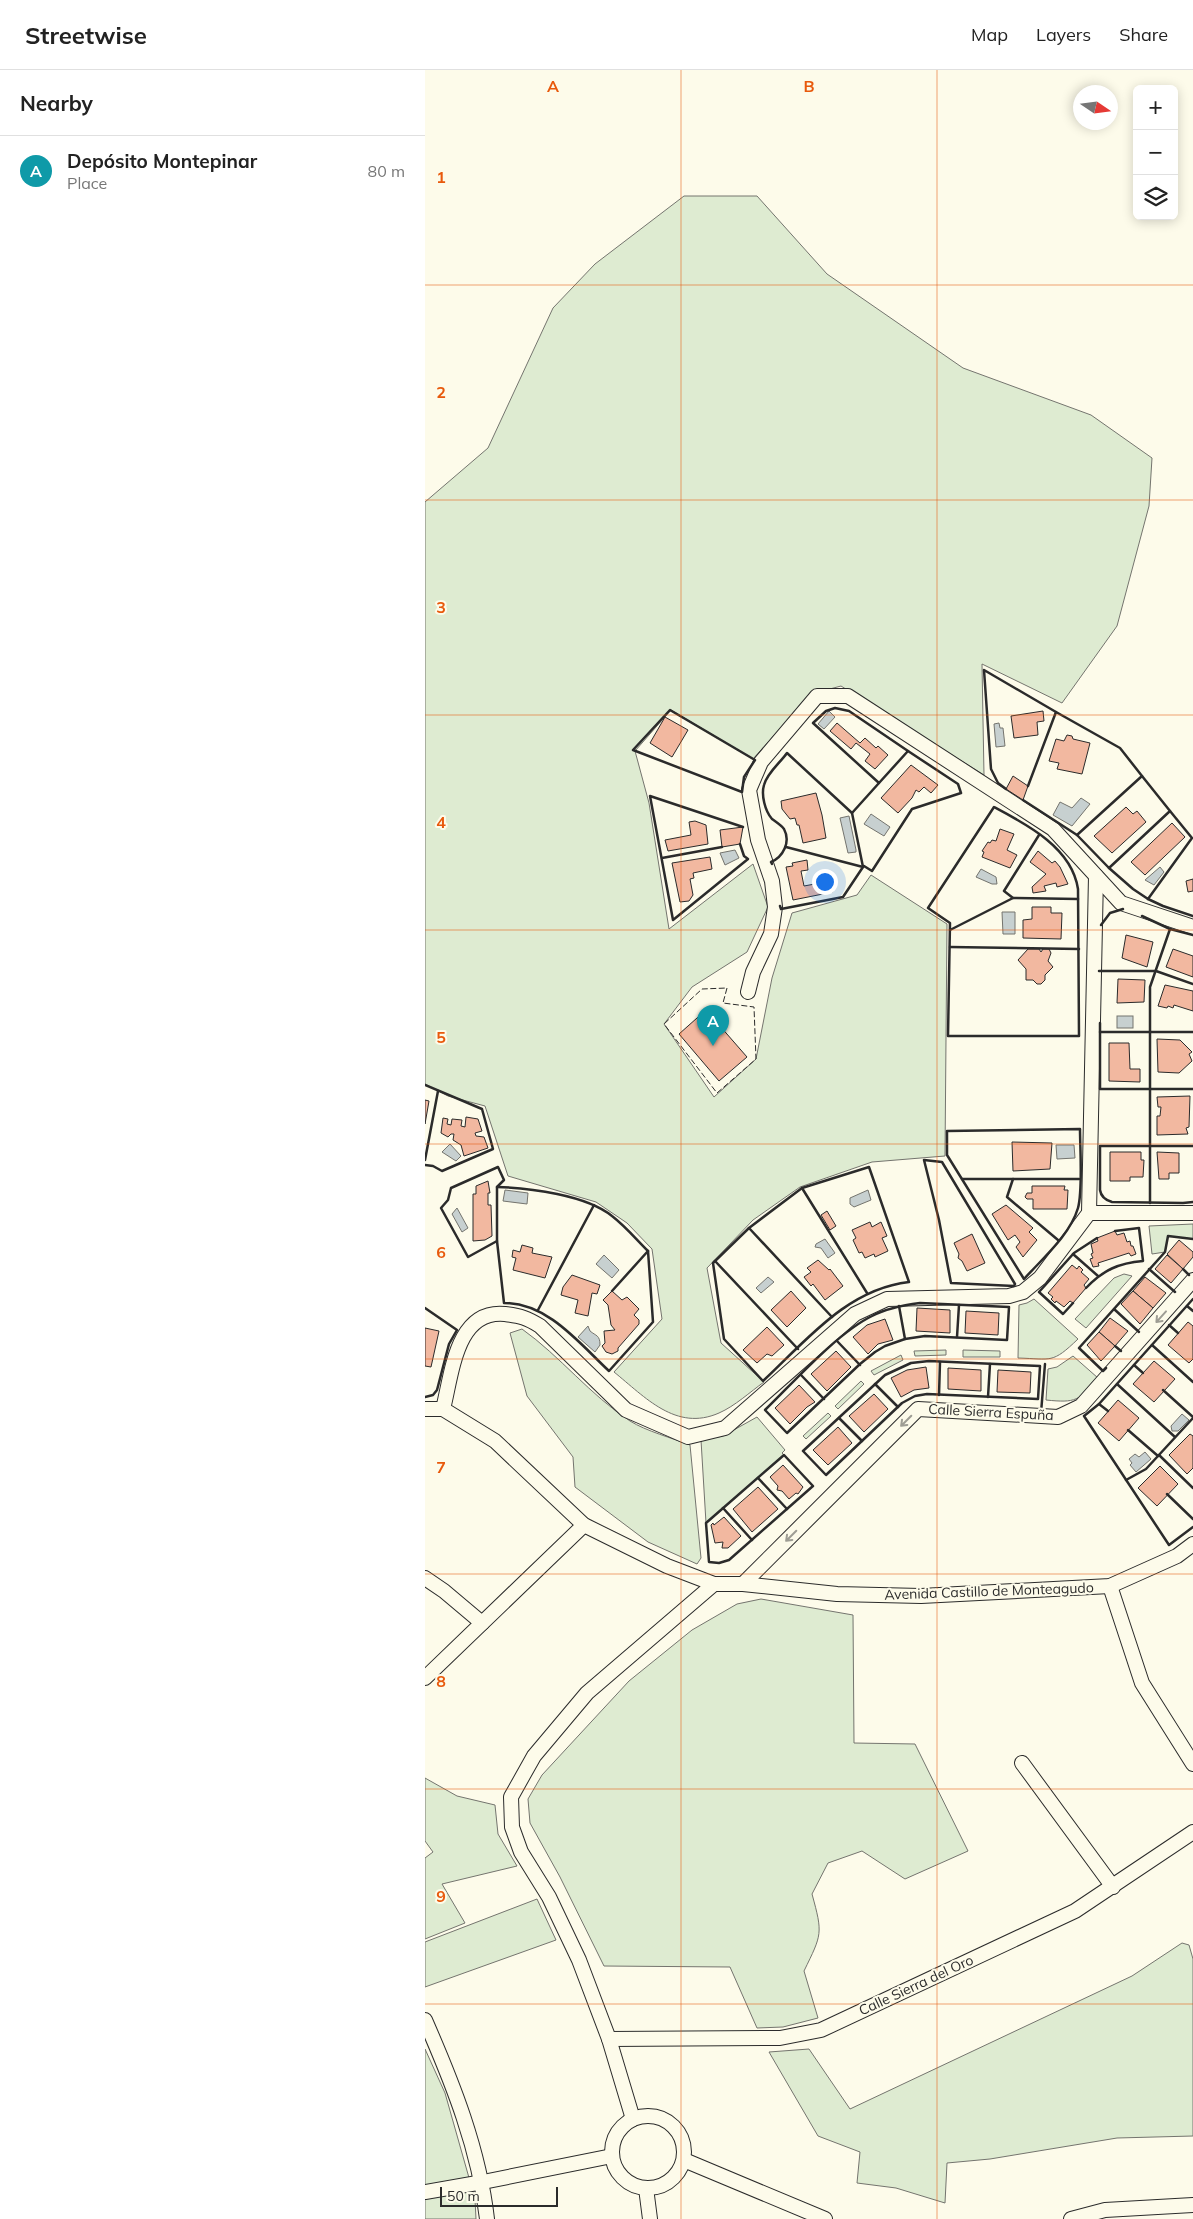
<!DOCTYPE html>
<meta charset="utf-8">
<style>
:root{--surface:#fff;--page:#f2f2f2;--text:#222;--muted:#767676;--line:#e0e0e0;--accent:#c62828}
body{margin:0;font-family:Mulish,sans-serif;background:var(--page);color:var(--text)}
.controls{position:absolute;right:15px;top:15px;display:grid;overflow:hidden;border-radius:8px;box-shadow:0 2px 12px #0003}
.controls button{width:45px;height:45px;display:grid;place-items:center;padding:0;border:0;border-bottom:1px solid var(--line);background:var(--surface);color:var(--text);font:25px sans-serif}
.compass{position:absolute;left:648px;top:15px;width:45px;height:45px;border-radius:50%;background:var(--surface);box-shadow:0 2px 12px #0003;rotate:103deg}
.scale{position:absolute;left:15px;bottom:12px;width:118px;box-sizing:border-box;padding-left:5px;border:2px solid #2b2b2b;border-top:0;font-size:14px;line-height:18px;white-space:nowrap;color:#2b2b2b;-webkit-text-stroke:4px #fdfbea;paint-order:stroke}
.you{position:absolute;left:399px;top:811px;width:18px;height:18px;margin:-12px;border:4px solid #fff;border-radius:50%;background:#1a73e8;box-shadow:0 0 0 8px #1a73e833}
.badge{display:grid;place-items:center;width:32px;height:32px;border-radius:50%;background:var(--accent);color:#fff;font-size:16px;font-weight:700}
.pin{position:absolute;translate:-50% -41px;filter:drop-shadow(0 1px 2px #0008)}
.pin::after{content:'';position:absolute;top:26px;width:18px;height:15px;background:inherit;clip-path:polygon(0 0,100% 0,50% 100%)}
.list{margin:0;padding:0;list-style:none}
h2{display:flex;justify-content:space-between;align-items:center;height:65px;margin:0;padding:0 20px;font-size:21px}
h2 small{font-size:16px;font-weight:400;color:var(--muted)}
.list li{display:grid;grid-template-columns:32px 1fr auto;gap:15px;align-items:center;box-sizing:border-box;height:70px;padding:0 20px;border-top:1px solid var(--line)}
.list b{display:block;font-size:19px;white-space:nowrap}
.list p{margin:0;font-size:16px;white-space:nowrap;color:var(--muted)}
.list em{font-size:16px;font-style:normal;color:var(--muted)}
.icon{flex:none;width:28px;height:28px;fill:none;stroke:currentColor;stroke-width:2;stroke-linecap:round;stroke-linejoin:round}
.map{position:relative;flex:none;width:768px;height:2149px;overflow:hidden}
header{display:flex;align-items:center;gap:30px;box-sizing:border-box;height:70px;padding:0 25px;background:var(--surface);border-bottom:1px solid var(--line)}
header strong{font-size:24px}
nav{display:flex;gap:28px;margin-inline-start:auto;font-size:18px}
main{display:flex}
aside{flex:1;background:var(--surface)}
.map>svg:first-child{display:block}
</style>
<header>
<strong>Streetwise</strong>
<nav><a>Map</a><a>Layers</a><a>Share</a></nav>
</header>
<main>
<aside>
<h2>Nearby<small></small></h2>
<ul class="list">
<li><span class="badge" style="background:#0f9aa8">A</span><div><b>Depósito Montepinar</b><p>Place</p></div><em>80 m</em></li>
</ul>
</aside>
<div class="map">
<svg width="768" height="2149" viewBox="0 0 768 2149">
<rect width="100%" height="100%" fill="#fdfbea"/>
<!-- green -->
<g fill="#deebd1" stroke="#74746e">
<path d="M259,126H332L402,204L538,298L666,345L727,388L724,436L692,556L637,633L557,594L559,705L416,616L386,624L328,689L246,640L210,681L224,733L244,859L328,794L343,837L322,882L267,917L239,954L289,1027L331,989L347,908L367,843L432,825L446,805L522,854L520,1086L447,1092L375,1117L328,1150L282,1198L296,1273L339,1312C325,1322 310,1336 294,1343C251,1362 220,1327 189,1302L237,1249L227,1179L202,1153L171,1132L83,1106L60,1036L23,1026L0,1014V432L63,378L128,238L170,194Z"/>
<polygon points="768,1154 768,1169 743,1166 740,1182 727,1184 724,1156"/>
<polygon points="699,1204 707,1206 661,1258 650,1249 689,1208"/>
<path d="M609,1229L653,1269C627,1294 627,1289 593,1288L594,1235L602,1233Z"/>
<path d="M97,1259C135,1286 165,1325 205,1351C221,1361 247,1368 265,1375L276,1488L272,1494L223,1472L150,1417L148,1387L102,1326L85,1263Z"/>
<polygon points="521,1280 521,1285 490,1286 489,1281"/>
<polygon points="538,1280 575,1281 575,1287 538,1287"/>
<polygon points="476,1285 478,1290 449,1305 446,1301"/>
<path d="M648,1286L673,1308C654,1331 651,1333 621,1330L623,1299L632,1297Z"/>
<polygon points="436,1311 439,1314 413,1339 410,1336"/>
<polygon points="403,1343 406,1346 381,1369 378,1366"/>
<polygon points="332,1347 360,1380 357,1383 359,1385 281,1453 276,1370 298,1366"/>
<path d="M336,1529L428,1545L429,1673L490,1674L543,1781L480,1809L437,1781L403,1793L387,1824C398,1864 397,1864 379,1901L393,1948L358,1957L332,1958L305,1897L179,1896L135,1807L105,1753L103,1729L117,1705L204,1611L267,1560L312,1534Z"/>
<polygon points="0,1708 32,1726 70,1735 73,1764 92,1796 17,1814 40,1853 0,1869 0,1788 8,1782 0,1771"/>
<polygon points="112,1829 131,1870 0,1917 0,1872"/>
<polygon points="757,1873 764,1875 768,1889 768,2066 692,2068 565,2089 522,2093 520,2133 471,2118 432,2113 435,2082 393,2066 344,1982 384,1979 425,2039 707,1906"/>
<polygon points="0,1979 20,2023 50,2129 51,2149 0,2149"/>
</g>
<!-- water -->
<g fill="#c7d0d0" stroke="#74746e">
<polygon points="404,641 410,647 399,659 393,654"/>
<polygon points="574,653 575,658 578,658 580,676 571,677 569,654"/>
<polygon points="656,728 665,734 647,756 628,745 635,732 647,738"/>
<polygon points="446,744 465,757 459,766 439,754"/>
<polygon points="424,746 431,780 431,782 423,783 415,748"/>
<polygon points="310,780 314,788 300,795 295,783"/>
<polygon points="735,797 739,802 729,815 720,810"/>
<polygon points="556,799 571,807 572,814 567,814 551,807"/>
<polygon points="577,842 590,842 590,864 578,864"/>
<rect x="692" y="946" width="16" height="12"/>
<polygon points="25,1074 36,1086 31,1091 17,1082"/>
<polygon points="631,1075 649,1075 650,1088 632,1089"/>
<polygon points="80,1120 103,1123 102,1134 78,1131"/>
<polygon points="443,1120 446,1130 429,1137 425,1134 425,1128"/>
<polygon points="32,1138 43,1158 37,1162 27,1144"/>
<polygon points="400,1169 410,1183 403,1188 396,1178 390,1177 391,1174"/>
<polygon points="179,1185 194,1200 187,1208 171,1194"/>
<polygon points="343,1207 349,1212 336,1223 331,1218"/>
<path d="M163,1256L165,1261C171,1266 175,1265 175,1275L170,1282L153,1267Z"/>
<polygon points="757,1344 764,1350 753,1361 747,1361 746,1356"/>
<polygon points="720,1382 726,1389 711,1402 705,1395 707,1393 704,1389 710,1384 714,1387"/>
</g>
<!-- building -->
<g fill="#f2b8a0" stroke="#2b2b2b">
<polygon points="618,641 619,651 612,652 613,665 589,668 586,646"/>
<polygon points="240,647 263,660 247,687 225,673"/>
<polygon points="412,653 435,673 440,668 451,678 453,676 463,685 450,699 440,691 445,684 431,673 426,679 405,661"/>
<polygon points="642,665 647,666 648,669 665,673 657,704 632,699 634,693 624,691 631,669 639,671"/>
<polygon points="486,695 513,715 506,723 499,717 494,722 491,720 487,728 473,743 456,728"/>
<polygon points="588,706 603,716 598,730 581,719"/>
<polygon points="391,723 397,745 401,768 378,773 374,755 372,755 370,748 365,749 357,739 356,731"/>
<polygon points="701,737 708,744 712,741 721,752 687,783 669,766"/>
<polygon points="270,751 281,755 283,774 243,781 240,770 266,765 264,752"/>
<polygon points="747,753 760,767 720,805 706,792"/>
<polygon points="318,757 315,774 297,777 295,760"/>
<polygon points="575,759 589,764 582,780 592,785 585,798 557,787 559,782 557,781 563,772 565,773 567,770 571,771"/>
<polygon points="613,781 627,793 630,791 635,797 643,814 632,817 631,813 619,816 621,821 608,823 607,817 621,804 605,792"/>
<polygon points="285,787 287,799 268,803 269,808 265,809 268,825 264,831 255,832 247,793"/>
<polygon points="382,790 383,800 376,801 379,816 406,811 408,822 368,830 361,797 368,796 367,793"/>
<polygon points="768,809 768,821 763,822 761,811"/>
<polygon points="607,837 626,837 626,843 637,843 636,869 598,868 598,850 607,849"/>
<polygon points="701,865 728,872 722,897 697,888"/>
<polygon points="603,879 614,879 616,882 618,879 624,879 626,883 623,891 628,897 620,905 620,910 616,914 612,914 608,910 601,910 601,899 593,890"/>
<polygon points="748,879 768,886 768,907 741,897"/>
<polygon points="693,909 720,910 719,932 692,933"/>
<polygon points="740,915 768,921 768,941 749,935 748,938 743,936 742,938 733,936"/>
<polygon points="281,940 322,987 294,1011 254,964"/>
<polygon points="732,969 755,970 767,982 764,984 767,991 754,1003 733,1002"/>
<polygon points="684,973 704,973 705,999 715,999 715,1012 684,1011"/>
<polygon points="765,1026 764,1057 761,1058 763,1064 732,1065 732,1046 735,1046 736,1037 733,1037 732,1027"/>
<polygon points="0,1030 4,1031 0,1054"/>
<polygon points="41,1047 53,1049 57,1061 50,1063 51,1066 59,1067 63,1078 39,1086 36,1075 28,1070 29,1064 26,1064 23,1067 16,1063 18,1048 23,1049 22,1054 26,1055 27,1049 37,1050 36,1056 40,1057"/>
<polygon points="587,1072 627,1073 625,1099 588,1101"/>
<polygon points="685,1082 716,1082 716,1090 719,1090 718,1107 705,1107 705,1111 685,1111"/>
<polygon points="732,1082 754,1083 754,1103 744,1103 744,1109 734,1109"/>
<polygon points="63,1111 65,1123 63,1123 63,1135 66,1135 67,1166 60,1170 48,1171 48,1124 51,1124 51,1116"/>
<polygon points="607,1116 640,1116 639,1120 643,1120 642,1139 608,1139 608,1129 602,1129 600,1127 602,1123 607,1123"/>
<polygon points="581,1135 608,1158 604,1162 612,1170 598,1187 591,1177 595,1172 590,1165 583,1170 567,1144"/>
<polygon points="402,1141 411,1156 405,1160 396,1145"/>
<polygon points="445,1152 447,1157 456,1152 462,1166 457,1168 463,1181 450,1187 449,1184 440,1188 437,1182 434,1183 428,1170 431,1168 427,1160"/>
<polygon points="690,1161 692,1165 699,1163 702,1172 705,1171 706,1176 708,1176 711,1184 706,1186 704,1183 673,1193 674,1196 668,1197 665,1189 668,1188 666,1184 668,1183 666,1174 673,1171 672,1168"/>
<polygon points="547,1164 560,1193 542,1201 537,1191 533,1188 534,1184 529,1173"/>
<polygon points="754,1170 768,1182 768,1187 758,1199 742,1184"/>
<polygon points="97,1175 108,1178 107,1183 127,1187 120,1208 88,1200 91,1188 87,1187 88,1180 95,1182"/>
<polygon points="742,1185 758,1199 746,1213 730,1199"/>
<polygon points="393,1190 404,1200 405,1199 418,1216 400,1230 388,1214 386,1216 379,1207 386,1202 382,1198"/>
<polygon points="647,1195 652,1199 654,1196 658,1200 656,1202 664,1209 659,1215 661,1218 648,1233 645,1231 639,1237 631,1231 630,1233 626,1229 628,1227 623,1223"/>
<polygon points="147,1205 175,1215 172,1224 167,1223 163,1246 150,1243 153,1230 136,1225 138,1217"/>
<polygon points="720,1207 741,1223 728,1238 708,1221"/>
<polygon points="187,1221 197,1230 202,1227 214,1239 209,1245 214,1250 214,1254 193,1278 193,1281 187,1284 181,1282 177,1276 180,1273 179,1261 190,1260 186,1255 183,1235 178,1230"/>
<polygon points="366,1221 381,1238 362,1257 346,1240"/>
<polygon points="708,1221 728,1238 715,1254 696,1234"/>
<polygon points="492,1238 525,1240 525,1263 491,1261"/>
<polygon points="541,1241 574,1243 573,1265 540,1263"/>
<polygon points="685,1248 703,1261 690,1276 674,1262"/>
<polygon points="460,1249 468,1270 453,1274 443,1284 428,1267 442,1255"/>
<polygon points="763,1252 768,1256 768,1289 764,1293 743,1275"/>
<polygon points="342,1257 359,1275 347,1286 342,1284 332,1293 318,1280"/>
<polygon points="0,1258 14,1261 6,1297 0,1296"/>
<polygon points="674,1262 690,1276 676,1291 662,1275"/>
<polygon points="411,1281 426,1297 402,1321 386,1304"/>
<polygon points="729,1291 750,1309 729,1332 708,1314"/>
<polygon points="501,1297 504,1318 489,1320 476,1327 466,1308 482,1300"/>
<polygon points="523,1298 556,1300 556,1321 523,1319"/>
<polygon points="573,1300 606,1302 605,1323 572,1322"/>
<polygon points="374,1315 390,1332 382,1337 365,1354 350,1338"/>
<polygon points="449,1324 463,1339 439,1362 424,1346"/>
<polygon points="693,1330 714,1348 694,1371 673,1353"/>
<polygon points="413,1357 427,1373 403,1395 388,1380"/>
<polygon points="765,1364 768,1366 768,1398 762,1404 744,1385"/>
<polygon points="358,1395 378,1417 373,1424 371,1423 364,1429 357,1421 352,1420 353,1416 345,1407"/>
<polygon points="735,1396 753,1414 732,1436 713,1418"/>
<polygon points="333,1417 353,1439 327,1462 308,1439"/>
<polygon points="299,1447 316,1466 303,1478 297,1478 298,1472 290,1473 286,1455 288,1453 289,1455"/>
</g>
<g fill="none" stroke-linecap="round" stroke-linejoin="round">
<defs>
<g id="street">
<polyline points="323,922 328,902 346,864 350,837 347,811 333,770 324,720 336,692 392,626 423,626 628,759 696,833 768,857"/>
<polyline points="664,1143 768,1143"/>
<polyline points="0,1339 18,1339 70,1371 159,1455 242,1496 289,1514 318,1514 412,1524 496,1526 685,1516 752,1486 768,1474"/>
<path d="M18,1339C27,1304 31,1239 80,1244C96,1246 102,1248 115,1256L201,1340L263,1367L300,1358L430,1244L462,1229L584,1226L598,1222L615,1208L664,1143L671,806"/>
<polyline points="0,1508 19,1521 57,1553"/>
<polyline points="318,1514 493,1339 633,1347 656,1336 768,1210"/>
<polyline points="685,1516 717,1613 768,1694"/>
<polyline points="0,1608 159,1455"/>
<polyline points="597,1693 688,1817"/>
<path d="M0,1950C28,2014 54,2079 62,2149"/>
<polyline points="184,1969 355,1968 396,1960 650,1841 768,1762"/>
<circle cx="223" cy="2082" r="36"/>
<polyline points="208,2049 184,1969 154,1890 124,1827 96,1782 87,1757 86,1727 109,1686 162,1623 289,1514"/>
<polyline points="259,2090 400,2149"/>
<polyline points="221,2118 225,2149"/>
<polyline points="0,2122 58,2112 187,2086"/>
<polyline points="646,2149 680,2140 768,2135"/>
</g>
</defs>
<!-- street casing -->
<use href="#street" stroke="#2b2b2b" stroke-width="16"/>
<!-- street -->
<use href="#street" stroke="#fdfbea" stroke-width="14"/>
<!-- fence -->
<polygon stroke="#2b2b2b" stroke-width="1" stroke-dasharray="6 2.5" stroke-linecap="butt" points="302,918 298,933 329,937 331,989 292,1023 239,954 277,919"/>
<!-- wall -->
<g stroke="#2b2b2b" stroke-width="2.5">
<polygon points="410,638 424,641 483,681 454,713 388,653 401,641"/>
<polygon points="245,640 330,690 319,707 317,722 208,680"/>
<polyline points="581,719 573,713 566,699 559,600 631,642 603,716"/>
<polyline points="598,730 652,765 717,706 695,678 631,642"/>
<path d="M569,737C603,755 647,778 653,819L654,966H523L525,853L503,838Z"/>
<polyline points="427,743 454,713"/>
<polyline points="614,765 579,821 588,828 653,829"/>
<polyline points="652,765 684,798 745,741 717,706"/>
<polyline points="315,774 319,786 323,789 248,850 225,726 318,757"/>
<polyline points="237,788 297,777"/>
<path d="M347,794L346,792C358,787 366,772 359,759C356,755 351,752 347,749C340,741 336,725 339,715C342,703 355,693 362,683L427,743L438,797"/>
<polyline points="439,796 447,801 487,739 536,723 533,714 483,681"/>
<polyline points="684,798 708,819 723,829 767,768 745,741"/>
<polyline points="723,829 738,836 768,846"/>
<polyline points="355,836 356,839 418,827 438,797 361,777"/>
<polyline points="717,846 745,859 768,865"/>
<polyline points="676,855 685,843 698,839"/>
<polyline points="745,859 725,917 725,1019 768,1019"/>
<polyline points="525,860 588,828"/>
<polyline points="525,877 654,879"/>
<polyline points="674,901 731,901 768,914"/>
<path d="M675,953V1019H725V1076H675V1120C676,1127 680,1130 687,1132L758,1133L768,1132"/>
<polyline points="675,962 768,962"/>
<polyline points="0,1015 57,1039 68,1079 17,1101 8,1096 0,1095"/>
<path d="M655,1059C655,1079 658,1120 653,1138C645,1165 618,1188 599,1209L522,1085V1061Z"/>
<polyline points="0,1090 13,1021"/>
<polygon points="499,1090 517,1092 590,1214 589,1216 526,1213 514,1150"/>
<polygon points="73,1097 79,1110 72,1117 72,1171 43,1187 16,1138 23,1130 26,1118"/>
<path d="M444,1097L484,1212C422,1219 381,1271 338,1311L299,1269L288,1193L324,1158L377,1118Z"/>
<polyline points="537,1109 654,1109"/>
<polyline points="588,1109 582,1127 633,1170"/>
<path d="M72,1117C105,1118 161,1125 187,1146C200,1156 211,1169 223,1181L228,1252L184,1301C154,1273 123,1233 79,1233L72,1171"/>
<polyline points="377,1118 442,1223"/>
<polyline points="725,1133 725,1076 768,1076"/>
<polyline points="324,1158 407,1247"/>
<polyline points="648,1184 673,1206"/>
<polyline points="290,1191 373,1279"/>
<polyline points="724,1199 750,1222"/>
<polyline points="758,1199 764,1205"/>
<path d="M661,1218C678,1200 694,1193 718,1191L714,1158L690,1161"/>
<polyline points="187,1221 223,1181"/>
<polyline points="768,1229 674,1334 659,1346 744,1475 768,1457"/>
<path d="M495,1233L584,1237L582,1270L500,1266L480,1269L460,1276L450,1282L435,1294L362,1363L340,1340C369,1312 412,1263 447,1246C462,1238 479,1235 495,1233Z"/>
<polyline points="648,1233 638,1244 614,1222 649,1183 672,1168"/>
<polyline points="474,1236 480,1269"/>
<polyline points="762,1236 768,1241"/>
<polyline points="0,1238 32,1260 24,1274 12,1320 8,1325 0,1327"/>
<polyline points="689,1239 714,1262"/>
<polyline points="113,1240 169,1135"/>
<polyline points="744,1255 753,1263"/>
<polyline points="532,1267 534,1235"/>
<polyline points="412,1271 435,1295"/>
<polyline points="727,1275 768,1312"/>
<polyline points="690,1276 696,1281"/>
<polygon points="504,1291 615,1296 613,1329 502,1324 490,1326 477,1333 401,1405 378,1381 460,1305 486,1293"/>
<polyline points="709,1295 718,1303"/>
<polyline points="681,1298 678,1301 654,1278 740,1182 743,1166 768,1169"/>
<polyline points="376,1305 399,1329"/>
<polyline points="450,1314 473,1337"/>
<polyline points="692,1314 750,1367"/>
<polyline points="738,1320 768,1347"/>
<polyline points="514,1325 515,1292"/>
<polyline points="563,1327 565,1294"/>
<polyline points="674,1334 683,1341"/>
<polyline points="616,1343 620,1294"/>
<polyline points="414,1348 437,1371"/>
<polyline points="703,1360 733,1386"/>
<polygon points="359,1385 388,1416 304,1490 294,1493 284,1492 281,1453"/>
<polyline points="734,1385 768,1418"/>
<polyline points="333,1408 362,1439"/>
<polyline points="701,1410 721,1399 768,1348"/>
<polyline points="742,1424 768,1449"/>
<polyline points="298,1438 327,1470"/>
</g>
</g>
<!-- one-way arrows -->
<defs><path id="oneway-shaft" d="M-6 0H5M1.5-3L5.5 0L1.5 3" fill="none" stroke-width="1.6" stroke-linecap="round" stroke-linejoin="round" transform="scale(1.25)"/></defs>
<g stroke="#9e9d94">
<use href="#oneway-shaft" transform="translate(736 1247) rotate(132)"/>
<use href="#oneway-shaft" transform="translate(481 1351) rotate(135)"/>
<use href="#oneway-shaft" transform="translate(366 1466) rotate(135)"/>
</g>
<!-- grid -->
<path fill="none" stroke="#e8590c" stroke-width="1" stroke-opacity="0.55" d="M256,0V2149M512,0V2149M0,215H768M0,430H768M0,645H768M0,860H768M0,1074H768M0,1289H768M0,1504H768M0,1719H768M0,1934H768"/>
<g text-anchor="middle" stroke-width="4" stroke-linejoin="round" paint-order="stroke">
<!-- street labels -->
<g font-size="14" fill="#2b2b2b" stroke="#fdfbea">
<text transform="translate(566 1342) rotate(3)" y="5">Calle Sierra Espuña</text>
<text transform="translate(564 1521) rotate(-2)" y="5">Avenida Castillo de Monteagudo</text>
<text transform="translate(491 1915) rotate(-25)" y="5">Calle Sierra del Oro</text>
</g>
</g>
<g font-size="16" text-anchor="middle" font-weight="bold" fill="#e8590c" stroke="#fdfbea" stroke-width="4" stroke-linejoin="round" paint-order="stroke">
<text x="128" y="22">A</text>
<text x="384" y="22">B</text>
<text x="16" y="113">1</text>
<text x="16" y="328">2</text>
<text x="16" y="543">3</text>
<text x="16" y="758">4</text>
<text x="16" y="973">5</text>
<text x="16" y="1188">6</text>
<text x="16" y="1403">7</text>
<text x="16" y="1617">8</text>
<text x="16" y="1832">9</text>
</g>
</svg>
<div class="controls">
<button>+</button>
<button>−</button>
<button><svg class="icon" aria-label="layers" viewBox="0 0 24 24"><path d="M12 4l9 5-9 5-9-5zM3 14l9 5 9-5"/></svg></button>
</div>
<svg class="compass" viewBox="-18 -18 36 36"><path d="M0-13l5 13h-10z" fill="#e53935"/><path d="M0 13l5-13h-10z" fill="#767676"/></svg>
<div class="scale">50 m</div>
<div class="you"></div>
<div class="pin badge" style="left:288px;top:976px;background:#0f9aa8">A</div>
</div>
</main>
